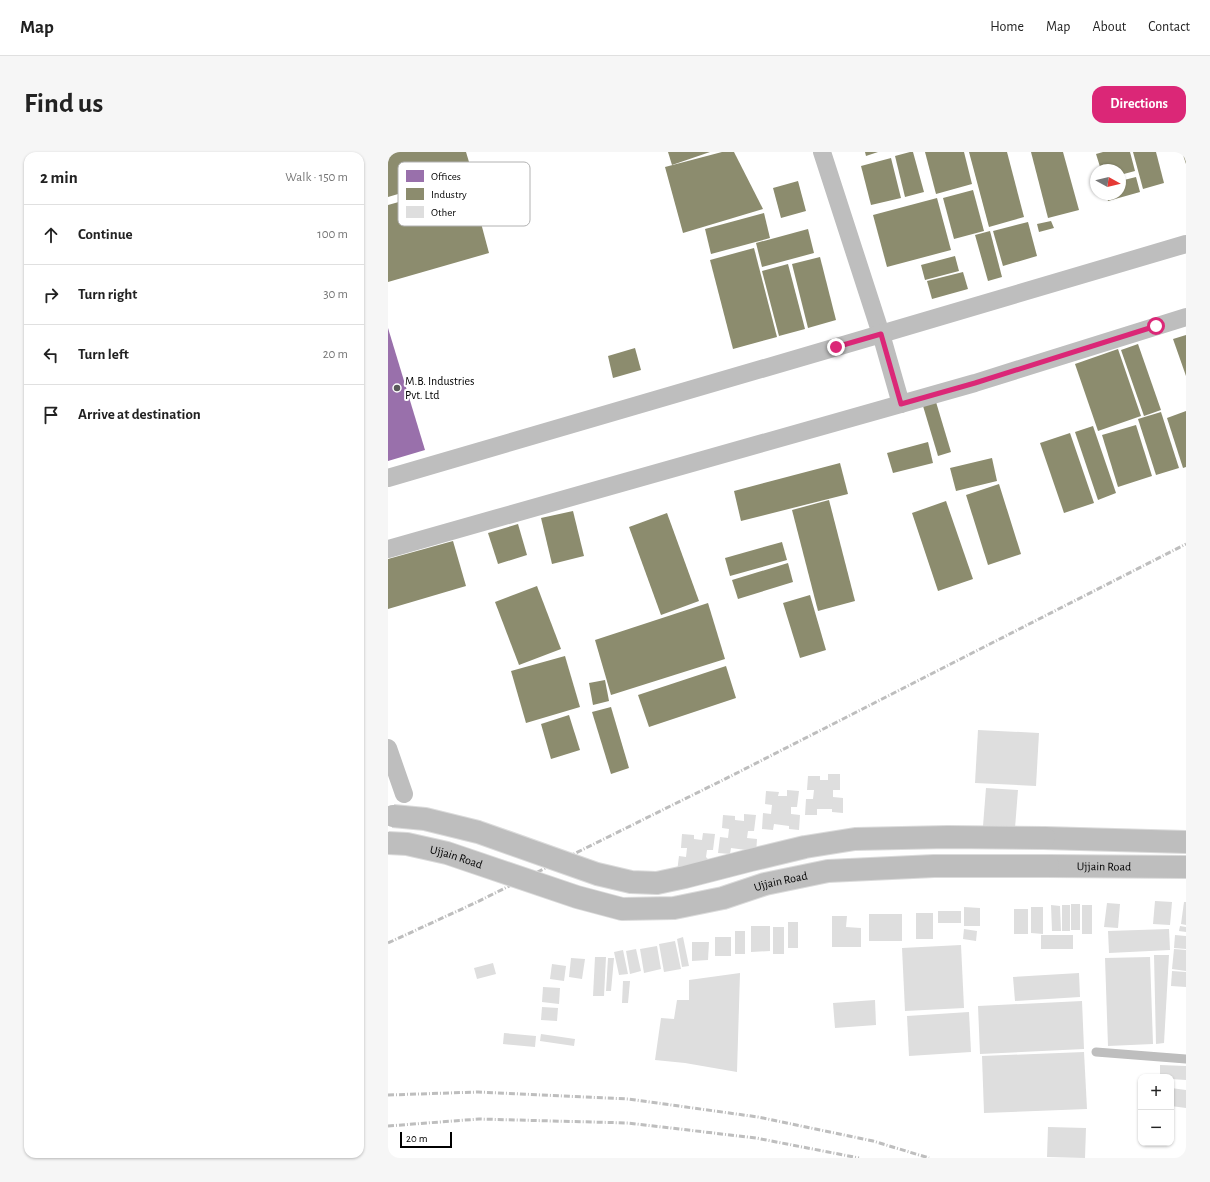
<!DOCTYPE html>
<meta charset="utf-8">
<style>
:root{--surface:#fff;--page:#f6f6f6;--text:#222;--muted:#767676;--line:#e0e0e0;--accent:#db2777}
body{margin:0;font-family:"Alegreya Sans",sans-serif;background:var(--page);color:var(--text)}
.controls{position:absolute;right:12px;bottom:12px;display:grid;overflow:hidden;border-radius:8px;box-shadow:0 1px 3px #0004}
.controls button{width:36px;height:36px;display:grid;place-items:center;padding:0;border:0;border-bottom:1px solid var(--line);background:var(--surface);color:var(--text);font:20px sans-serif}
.compass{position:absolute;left:702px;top:12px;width:36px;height:36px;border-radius:50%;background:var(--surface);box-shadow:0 1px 3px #0004;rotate:98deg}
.scale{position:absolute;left:12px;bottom:10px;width:52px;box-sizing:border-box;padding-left:4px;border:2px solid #000;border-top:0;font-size:11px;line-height:14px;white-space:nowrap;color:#000;-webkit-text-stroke:3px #fff;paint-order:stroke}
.stop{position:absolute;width:12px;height:12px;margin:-9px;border:3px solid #db2777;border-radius:50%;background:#fff}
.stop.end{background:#db2777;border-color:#fff;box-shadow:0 1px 4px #0008}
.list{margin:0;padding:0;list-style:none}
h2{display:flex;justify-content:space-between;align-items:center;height:52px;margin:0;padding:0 16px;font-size:17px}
h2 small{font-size:13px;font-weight:400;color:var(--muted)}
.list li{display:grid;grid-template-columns:26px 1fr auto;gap:12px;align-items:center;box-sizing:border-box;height:60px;padding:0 16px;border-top:1px solid var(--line)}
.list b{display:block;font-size:15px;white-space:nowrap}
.list em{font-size:13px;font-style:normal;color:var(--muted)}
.icon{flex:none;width:22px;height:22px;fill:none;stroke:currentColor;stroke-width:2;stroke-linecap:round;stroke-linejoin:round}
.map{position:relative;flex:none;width:798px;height:1006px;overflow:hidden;border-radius:12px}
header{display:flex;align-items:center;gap:24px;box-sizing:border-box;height:56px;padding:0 20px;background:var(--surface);border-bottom:1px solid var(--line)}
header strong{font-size:19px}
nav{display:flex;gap:22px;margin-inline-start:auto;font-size:14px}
.intro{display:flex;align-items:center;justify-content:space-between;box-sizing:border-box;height:96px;padding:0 24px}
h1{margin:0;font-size:28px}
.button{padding:10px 18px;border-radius:12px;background:var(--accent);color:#fff;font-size:14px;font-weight:700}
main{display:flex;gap:24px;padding:0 24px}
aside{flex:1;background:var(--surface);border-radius:12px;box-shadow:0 1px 3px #0004}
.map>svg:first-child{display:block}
</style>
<header>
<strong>Map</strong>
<nav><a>Home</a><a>Map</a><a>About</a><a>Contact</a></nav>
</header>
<div class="intro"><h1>Find us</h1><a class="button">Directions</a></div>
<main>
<aside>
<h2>2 min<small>Walk · 150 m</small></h2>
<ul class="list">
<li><svg class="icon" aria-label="ahead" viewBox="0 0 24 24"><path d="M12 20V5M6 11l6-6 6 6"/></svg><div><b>Continue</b></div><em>100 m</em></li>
<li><svg class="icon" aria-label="right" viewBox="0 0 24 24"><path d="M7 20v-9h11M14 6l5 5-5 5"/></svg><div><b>Turn right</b></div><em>30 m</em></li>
<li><svg class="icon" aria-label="left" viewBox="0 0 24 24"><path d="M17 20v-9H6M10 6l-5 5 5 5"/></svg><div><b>Turn left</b></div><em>20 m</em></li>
<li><svg class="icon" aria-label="arrive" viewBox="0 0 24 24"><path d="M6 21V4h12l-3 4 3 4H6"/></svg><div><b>Arrive at destination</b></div></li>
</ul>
</aside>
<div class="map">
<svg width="798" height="1006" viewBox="0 0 798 1006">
<rect width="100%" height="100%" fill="#fff"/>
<!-- offices -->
<polygon fill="#9970ab" points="0,176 37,298 0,309"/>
<!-- industry -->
<g fill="#8c8c6e">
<polygon points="0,0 78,0 84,20 0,45"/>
<polygon points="280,0 322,0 284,13"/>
<polygon points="334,0 346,0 375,57 295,81 277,15"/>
<polygon points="477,0 490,0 478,4"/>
<polygon points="522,0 525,0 536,40 517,45 507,4"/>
<polygon points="537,0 576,0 584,32 548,42"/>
<polygon points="581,0 619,0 636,65 601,75"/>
<polygon points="643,0 675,0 691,58 660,66"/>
<polygon points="715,0 742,0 747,19 732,23 732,18 713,18 708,2"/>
<polygon points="745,0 768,0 776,31 755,37"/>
<polygon points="794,0 798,0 798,12"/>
<polygon points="503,6 513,46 483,53 473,14"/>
<polygon points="748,25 752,40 720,49 718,42 732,42 732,29"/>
<polygon points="410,29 418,59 393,66 385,36"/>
<polygon points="82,30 101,101 0,130 0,53"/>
<polygon points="585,38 596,79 566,87 555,46"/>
<polygon points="549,46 563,98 499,115 485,63"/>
<polygon points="376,61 382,86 323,102 317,77"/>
<polygon points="663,69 666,76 651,80 649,72"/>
<polygon points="640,70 649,104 615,114 605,79"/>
<polygon points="420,77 426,101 374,115 368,91"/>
<polygon points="602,79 614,125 600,129 587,83"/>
<polygon points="366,96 389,185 345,197 322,108"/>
<polygon points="567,104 571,119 537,128 533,113"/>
<polygon points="432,105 448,168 420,176 404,112"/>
<polygon points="400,112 417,177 391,184 374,119"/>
<polygon points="575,120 580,137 544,147 539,129"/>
<polygon points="798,183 798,224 785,187"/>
<polygon points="750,192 773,258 756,264 733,198"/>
<polygon points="247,196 253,218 225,226 220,204"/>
<polygon points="730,197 753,264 710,279 687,212"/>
<polygon points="548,250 563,300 550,304 535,254"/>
<polygon points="798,259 798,315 795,316 779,266"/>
<polygon points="773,260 791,316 768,323 750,267"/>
<polygon points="748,273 764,324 730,335 714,283"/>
<polygon points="705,274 728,341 710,348 687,280"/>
<polygon points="682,281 706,351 676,361 652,291"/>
<polygon points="540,290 545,311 505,321 499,301"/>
<polygon points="604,306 609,329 568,339 562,316"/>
<polygon points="452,311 460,342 353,369 346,339"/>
<polygon points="611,332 633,402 600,413 578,343"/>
<polygon points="441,348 467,449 430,459 404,358"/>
<polygon points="558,349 585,427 550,439 524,361"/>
<polygon points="185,359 196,404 164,412 153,366"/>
<polygon points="279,361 311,449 273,463 241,375"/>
<polygon points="130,372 139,403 110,412 100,381"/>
<polygon points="65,389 78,434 0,457 0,407"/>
<polygon points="394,390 399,408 342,424 337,406"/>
<polygon points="400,411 405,430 350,447 344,428"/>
<polygon points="149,434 173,497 131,513 107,450"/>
<polygon points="422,443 438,498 412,506 395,451"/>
<polygon points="320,451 337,507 223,543 207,488"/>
<polygon points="177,504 192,555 138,571 123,519"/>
<polygon points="338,514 348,546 261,575 250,543"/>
<polygon points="217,528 221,549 205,553 201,531"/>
<polygon points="223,555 241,616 223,622 204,560"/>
<polygon points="181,563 192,598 163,607 153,572"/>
</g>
<!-- building -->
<g fill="#dedede">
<polygon points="590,578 651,581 648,634 587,631"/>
<polygon points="440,622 452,622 452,638 445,638 445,645 455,646 455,661 444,660 444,657 429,657 429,663 417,663 418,647 425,647 426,638 419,638 420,624 432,624 432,628 440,628"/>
<polygon points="598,636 630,638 627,676 595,674"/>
<polygon points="399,638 411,639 409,655 403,655 403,662 412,663 411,678 401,677 401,674 386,672 385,678 374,677 375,661 383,662 384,653 377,652 378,639 391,640 390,644 399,644"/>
<polygon points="356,662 368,663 366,679 360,679 359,686 369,687 368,702 357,701 358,698 343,696 342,702 330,701 332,685 340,686 341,677 334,676 335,663 347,664 347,668 356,669"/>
<polygon points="315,681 327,682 325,698 319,698 318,705 321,708 289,720 291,704 298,705 299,696 293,696 294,682 306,683 306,687 314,688"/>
<polygon points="767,749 784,750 782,773 765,772"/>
<polygon points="796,750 798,750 798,773 793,772"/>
<polygon points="719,751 732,752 730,776 716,775"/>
<rect x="683" y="752" width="9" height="26"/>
<polygon points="663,753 672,754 673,779 664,779"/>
<rect x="674" y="753" width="8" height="26"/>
<rect x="694" y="753" width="10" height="29"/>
<polygon points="576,755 592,756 592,774 576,774"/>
<polygon points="643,755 655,755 655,782 643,781"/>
<rect x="626" y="757" width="14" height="25"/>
<rect x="550" y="759" width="23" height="12"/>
<rect x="528" y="761" width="17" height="26"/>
<rect x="481" y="762" width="33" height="27"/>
<polygon points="444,764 459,764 458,775 473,776 473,795 444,795"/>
<rect x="400" y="770" width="10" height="26"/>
<polygon points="363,774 382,774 382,799 363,800"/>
<polygon points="792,774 798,775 798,780 791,779"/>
<rect x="385" y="775" width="11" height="27"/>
<polygon points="576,777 589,779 588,789 575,787"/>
<polygon points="781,777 782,798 721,801 720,779"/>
<rect x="347" y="779" width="10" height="23"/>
<rect x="653" y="783" width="32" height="14"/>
<polygon points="787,783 798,784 798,797 786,796"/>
<polygon points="295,785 301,814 294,815 289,787"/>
<rect x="327" y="785" width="16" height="19"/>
<polygon points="287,789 293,817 276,820 271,792"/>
<polygon points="304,790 321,790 320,808 304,809"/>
<polygon points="573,793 576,856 517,859 514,796"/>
<polygon points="269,794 273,817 256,821 252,797"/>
<polygon points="248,797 253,819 242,822 238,799"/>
<polygon points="786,797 798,798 798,819 784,817"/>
<polygon points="235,798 240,822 231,823 226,800"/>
<polygon points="766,803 781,803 776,891 768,892"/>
<polygon points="207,805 218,805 216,844 205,844"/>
<polygon points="762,805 765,892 720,894 717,806"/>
<polygon points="183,806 197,807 194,827 181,825"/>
<polygon points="220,806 226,806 223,839 218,839"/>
<polygon points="105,811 108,822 89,827 86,816"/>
<polygon points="164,812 178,814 176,829 162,827"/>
<polygon points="784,819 798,820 798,835 783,834"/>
<polygon points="352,821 349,920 297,911 267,908 273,866 286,867 289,848 301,848 301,828"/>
<polygon points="691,821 692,845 627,849 625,825"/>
<polygon points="235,829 242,829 240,851 234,851"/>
<polygon points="155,835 172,836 171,852 154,850"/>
<polygon points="487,848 488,873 447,876 445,851"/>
<polygon points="694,849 696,897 592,902 590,854"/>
<polygon points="154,855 170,856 169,869 153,868"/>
<polygon points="581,860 583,900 521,904 519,864"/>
<polygon points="116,881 148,884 147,895 115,892"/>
<polygon points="153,882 187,887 186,894 152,889"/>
<polygon points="696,900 699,957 596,961 594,904"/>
<polygon points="772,913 798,914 798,928 783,927 783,925 772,925"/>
<polygon points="783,936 798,938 798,956 783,954"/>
<polygon points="660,975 698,976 697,1006 659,1005"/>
</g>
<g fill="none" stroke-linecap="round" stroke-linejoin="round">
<defs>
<g id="primary">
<polyline points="656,686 798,690"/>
<path id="s1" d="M660,714L798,715"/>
</g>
</defs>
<!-- primary casing -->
<use href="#primary" stroke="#dbdbdb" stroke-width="24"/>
<!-- service -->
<polyline stroke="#bebebe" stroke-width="9" points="708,900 798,907"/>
<!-- minor -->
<g stroke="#bebebe" stroke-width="18">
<polyline points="434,0 493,182 513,252"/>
<polyline points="0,326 493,182 798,92"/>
<polyline points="0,397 587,231 798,165"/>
<polyline points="0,596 16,642"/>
</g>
<!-- primary -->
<use href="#primary" stroke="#bebebe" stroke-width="22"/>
<!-- rail -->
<g stroke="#bebebe" stroke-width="3" stroke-dasharray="6 2 1 2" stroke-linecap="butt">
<polyline points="0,791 89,750 345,623 798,392"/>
<polyline points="0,943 90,940 240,947 370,965 485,989 541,1006"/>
<polyline points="0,974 91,967 240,971 368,986 471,1006"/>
</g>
<defs>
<g id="primary-bridge">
<polyline points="5,664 37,667 90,680 209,722 243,730 269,731 297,725 363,708 417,695 467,687 560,685 656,686"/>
<path id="s2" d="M0,691L19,692L59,701L189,745L234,757L286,756L335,746L377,732L440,719L546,714H660"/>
</g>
</defs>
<!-- primary-bridge casing -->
<use href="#primary-bridge" stroke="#dbdbdb" stroke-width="24" stroke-linecap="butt"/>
<!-- primary-bridge -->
<use href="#primary-bridge" stroke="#bebebe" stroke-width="22"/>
</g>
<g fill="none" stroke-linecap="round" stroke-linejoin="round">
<!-- route -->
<polyline stroke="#db2777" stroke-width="5" points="448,195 493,182 513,252 587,231 768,174"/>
</g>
<!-- markers -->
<circle fill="#595959" stroke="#fff" stroke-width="1.5" cx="9" cy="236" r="4"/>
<g text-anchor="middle" stroke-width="4" stroke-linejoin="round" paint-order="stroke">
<!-- poi labels -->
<g font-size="12" fill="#000" stroke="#fff" text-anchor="start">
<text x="17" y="233">M.B. Industries<tspan x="17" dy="14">Pvt. Ltd</tspan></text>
</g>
<!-- street labels -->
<g font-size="12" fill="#000" stroke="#fff">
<text dy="4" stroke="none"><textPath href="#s2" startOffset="70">Ujjain Road</textPath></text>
<text dy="4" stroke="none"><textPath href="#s1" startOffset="56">Ujjain Road</textPath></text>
<text dy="4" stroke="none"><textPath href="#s2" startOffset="406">Ujjain Road</textPath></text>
</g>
</g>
<!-- legend -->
<rect x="10" y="10" width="132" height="64" rx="6" fill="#fff" stroke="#b2b2b2" stroke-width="1"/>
<rect x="18" y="18" width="18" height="12" fill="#9970ab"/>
<rect x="18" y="36" width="18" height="12" fill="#8c8c6e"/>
<rect x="18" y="54" width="18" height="12" fill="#dedede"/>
<g font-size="11" fill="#000">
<text x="43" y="28">Offices</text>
<text x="43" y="46">Industry</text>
<text x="43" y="64">Other</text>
</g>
</svg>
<div class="controls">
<button>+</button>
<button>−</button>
</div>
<svg class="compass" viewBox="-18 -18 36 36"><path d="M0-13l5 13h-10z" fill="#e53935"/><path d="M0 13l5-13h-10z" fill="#767676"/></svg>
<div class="scale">20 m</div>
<div class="stop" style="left:768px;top:174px"></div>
<div class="stop end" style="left:448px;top:195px"></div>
</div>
</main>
